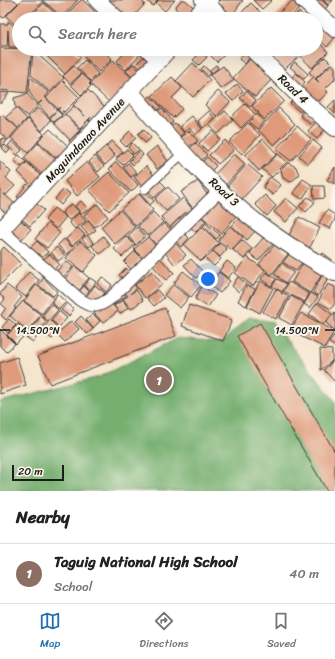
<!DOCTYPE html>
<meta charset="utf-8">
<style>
:root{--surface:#fff;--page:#f2f2f2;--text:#222;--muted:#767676;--line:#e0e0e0;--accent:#1f6fb2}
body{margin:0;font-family:Sriracha,sans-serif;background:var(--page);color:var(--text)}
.scale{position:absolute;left:12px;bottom:10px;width:52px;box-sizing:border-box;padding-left:4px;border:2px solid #1c1c1c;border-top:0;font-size:11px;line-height:14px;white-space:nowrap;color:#1c1c1c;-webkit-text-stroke:3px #fbf7ec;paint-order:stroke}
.you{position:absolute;left:208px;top:279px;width:14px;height:14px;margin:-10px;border:3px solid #fff;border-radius:50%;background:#1a73e8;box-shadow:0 0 0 6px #1a73e833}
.badge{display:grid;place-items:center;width:26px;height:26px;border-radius:50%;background:var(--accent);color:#fff;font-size:13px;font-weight:700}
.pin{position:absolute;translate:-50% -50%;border:2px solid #fff;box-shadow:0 1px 4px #0006}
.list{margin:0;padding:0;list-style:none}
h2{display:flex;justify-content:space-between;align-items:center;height:52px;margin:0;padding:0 16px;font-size:17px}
h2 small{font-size:13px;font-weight:400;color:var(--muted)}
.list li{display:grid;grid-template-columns:26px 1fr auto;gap:12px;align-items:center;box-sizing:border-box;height:60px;padding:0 16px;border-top:1px solid var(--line)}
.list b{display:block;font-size:15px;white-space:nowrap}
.list p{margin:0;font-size:13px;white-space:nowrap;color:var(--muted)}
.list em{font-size:13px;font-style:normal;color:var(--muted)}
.icon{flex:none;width:22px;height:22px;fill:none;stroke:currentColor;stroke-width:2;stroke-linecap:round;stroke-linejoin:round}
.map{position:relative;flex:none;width:335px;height:491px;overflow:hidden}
.search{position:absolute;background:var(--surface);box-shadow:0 4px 16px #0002;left:12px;right:12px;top:12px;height:44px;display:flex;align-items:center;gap:10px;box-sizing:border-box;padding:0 14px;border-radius:22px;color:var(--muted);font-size:15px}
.sheet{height:112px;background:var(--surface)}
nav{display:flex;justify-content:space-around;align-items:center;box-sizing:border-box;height:56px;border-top:1px solid var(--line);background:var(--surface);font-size:11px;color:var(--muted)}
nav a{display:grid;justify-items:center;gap:2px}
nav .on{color:var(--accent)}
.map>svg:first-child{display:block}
</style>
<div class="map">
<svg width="335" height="491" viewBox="0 0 335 491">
<rect width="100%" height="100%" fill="#fbf7ec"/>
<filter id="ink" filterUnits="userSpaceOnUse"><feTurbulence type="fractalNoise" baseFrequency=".025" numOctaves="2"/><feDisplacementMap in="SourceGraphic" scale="8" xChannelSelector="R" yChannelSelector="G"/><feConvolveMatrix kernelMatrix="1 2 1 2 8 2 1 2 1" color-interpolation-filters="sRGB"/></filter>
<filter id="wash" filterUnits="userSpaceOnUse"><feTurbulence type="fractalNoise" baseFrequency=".012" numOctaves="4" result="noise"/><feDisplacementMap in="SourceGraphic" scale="16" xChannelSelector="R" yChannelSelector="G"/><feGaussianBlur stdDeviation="0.9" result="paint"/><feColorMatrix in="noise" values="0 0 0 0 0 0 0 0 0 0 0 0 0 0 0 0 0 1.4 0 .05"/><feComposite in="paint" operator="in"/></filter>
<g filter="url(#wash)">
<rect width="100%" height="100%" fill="#f5e5cd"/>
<!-- forest -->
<polygon fill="#74ae6e" stroke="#486545" points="249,317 272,322 335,401 335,491 0,491 0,402 99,377 178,338 222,342"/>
<g id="blocks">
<!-- building -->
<g fill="#de9a7a">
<polygon points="0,0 14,0 18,3 3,18 0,15"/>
<polygon points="22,0 40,0 43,2 26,19 19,19 19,26 18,28 6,16"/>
<polygon points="42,0 78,0 62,17"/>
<polygon points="81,0 83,0 95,12 88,19 62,19"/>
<polygon points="105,0 140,0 145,4 131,19 126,19"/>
<polygon points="146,0 158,0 153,6"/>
<polygon points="159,0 175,0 165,11 156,3"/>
<polygon points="181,0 185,0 198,11 188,19 175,8"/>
<polygon points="220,0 243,0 230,18 216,6"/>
<polygon points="253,0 272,0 262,9"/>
<polygon points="315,0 322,0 328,6 320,14"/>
<polygon points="323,0 333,0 328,5"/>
<polygon points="292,1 299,9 288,19 272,19"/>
<polygon points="44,3 60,18 28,19"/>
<polygon points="251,3 261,13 254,19 239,19 237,17"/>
<polygon points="299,12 306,19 292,19"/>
<polygon points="96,13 103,19 90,19"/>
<polygon points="174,13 182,19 169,19"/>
<polygon points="8,21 19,31 19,47 9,47 8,30 7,46 0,46 0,24 8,24"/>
<polygon points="321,24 335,37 327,47 316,36 316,29"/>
<polygon points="316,39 328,52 312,68 294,49 316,49"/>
<polygon points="0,48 32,49 27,93 0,90"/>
<polygon points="45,49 72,49 81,57 65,74 43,52"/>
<polygon points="88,49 102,49 112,59 99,72 82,55"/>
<polygon points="128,49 136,49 141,53 126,70 117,61"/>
<polygon points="204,49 230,49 217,62"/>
<polygon points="275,49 291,49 298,57 279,74 265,58"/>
<polygon points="33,50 64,78 50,92 31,75"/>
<polygon points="201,52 207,57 199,65 193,60"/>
<polygon points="245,52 250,57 245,64 239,59"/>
<polygon points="147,54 155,63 145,73 136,64"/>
<polygon points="325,57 331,63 315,79 319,82 316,79 332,64 335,68 335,79 325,89 328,92 312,108 297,92 314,77 309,72"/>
<polygon points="251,58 273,78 255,97 233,78"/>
<polygon points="85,60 98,74 91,81 77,68"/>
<polygon points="113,60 133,79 110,103 90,84"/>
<polygon points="295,62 308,74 304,79 290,67"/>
<polygon points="193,63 210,80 193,97 176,81"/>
<polygon points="133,64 144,74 137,81 126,71"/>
<polygon points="216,65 218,68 212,73 210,70"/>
<polygon points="74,66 81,74 70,84 63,76"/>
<polygon points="204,66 211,73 208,76 201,69"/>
<polygon points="223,66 234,80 221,89 210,75"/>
<polygon points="296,73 305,82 296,91 287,83"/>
<polygon points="82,74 91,82 89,84 91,86 81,95 71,85"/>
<polygon points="30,77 49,93 45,97 57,110 49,117 38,104 42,101 38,104 29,92"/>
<polygon points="172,77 182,88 172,98 182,109 173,118 152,96"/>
<polygon points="63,81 79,97 64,112 62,111 64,112 62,114 58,110 60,107 58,109 46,98"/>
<polygon points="237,84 243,91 233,101 226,94"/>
<polygon points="271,88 284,101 264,120 258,113 259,112 257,112 252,106"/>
<polygon points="88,90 108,110 93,124 89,120 91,117 80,128 65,114 74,106 85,116 73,105"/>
<polygon points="218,91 230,102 217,116 205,105"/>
<polygon points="246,91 256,100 250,107 240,98"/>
<polygon points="0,92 9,93 0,104"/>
<polygon points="27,94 38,106 27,116 15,106 14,98"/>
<polygon points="150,96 161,107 152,115 142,103"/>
<polygon points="297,96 307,106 300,112 290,103"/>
<polygon points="335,100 335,114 328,107"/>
<polygon points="245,104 255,114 241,128 231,117"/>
<polygon points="16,108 27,119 18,128 6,117"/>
<polygon points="38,108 51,120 42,131 28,118"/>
<polygon points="162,108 173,122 165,129 153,116"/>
<polygon points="279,108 295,124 274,145 258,130"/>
<polygon points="57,110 62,115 54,122 50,118"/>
<polygon points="304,110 315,120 310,124 300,115"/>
<polygon points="209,111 215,118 203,128 198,121"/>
<polygon points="225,111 233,120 218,134 209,125"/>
<polygon points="65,114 80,130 70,140 54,123"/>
<polygon points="257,114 264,121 257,129 249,122"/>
<polygon points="2,115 18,128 8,140 0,133 0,117"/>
<polygon points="192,116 202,129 195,135 189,128 184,132 180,126"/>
<polygon points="28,119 44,134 28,153 11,138"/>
<polygon points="88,120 95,127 87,135 80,129"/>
<polygon points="316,122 325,129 317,139 308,131"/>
<polygon points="175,123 184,133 174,141 165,131"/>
<polygon points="248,123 260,135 242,154 229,142"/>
<polygon points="297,126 311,139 291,161 276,149"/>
<polygon points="50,129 70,148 58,160 38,141"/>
<polygon points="144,129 151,138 145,143 138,134"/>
<polygon points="80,131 86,136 75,147 69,141"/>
<polygon points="130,131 136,138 126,147 120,141"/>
<polygon points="189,131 198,141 185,149 178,139"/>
<polygon points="213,131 220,139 207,151 199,143"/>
<polygon points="3,138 7,141 1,147 0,141"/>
<polygon points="263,139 277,154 259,171 245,155"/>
<polygon points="225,140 234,150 218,164 209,155"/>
<polygon points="313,140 322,148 308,164 299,156"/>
<polygon points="12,141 22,150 17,155 8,146"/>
<polygon points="112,141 123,152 117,157 106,146"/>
<polygon points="38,143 59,162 45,177 24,158"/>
<polygon points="132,143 139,150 134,154 128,148"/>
<polygon points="196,143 207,155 196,165 185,153"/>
<polygon points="5,145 10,150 7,153 2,148"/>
<polygon points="106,146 115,156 105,165 96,155"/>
<polygon points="157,146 168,161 157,169 146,155"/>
<polygon points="127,149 133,155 123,165 116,159"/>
<polygon points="140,151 143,155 133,165 129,161"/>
<polygon points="234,154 245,164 225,186 214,175"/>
<polygon points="278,154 287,162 272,177 262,169"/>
<polygon points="19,155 26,162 21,167 14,160"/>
<polygon points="95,156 104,166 98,172 89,162"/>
<polygon points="207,157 216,166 208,174 199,165"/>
<polygon points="0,161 11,172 6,178 15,186 6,195 3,193 15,204 6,213 0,208"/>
<polygon points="27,162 43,178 34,188 18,172"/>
<polygon points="87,162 100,177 77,196 65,181"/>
<polygon points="116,162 138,185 131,192 109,169"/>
<polygon points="128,163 137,173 131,177 123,167"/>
<polygon points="288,163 296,167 299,175 291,182 283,178 281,170"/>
<polygon points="247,164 262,177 241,200 226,188"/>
<polygon points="146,166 156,178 143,188 134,177"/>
<polygon points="335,167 335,184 327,180"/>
<polygon points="109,172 129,193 109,211 89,190"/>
<polygon points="270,177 281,185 273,195 263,187"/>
<polygon points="157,178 166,187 154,198 146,188"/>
<polygon points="303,179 312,185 302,199 293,193"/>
<polygon points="198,181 209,197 193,209 181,192"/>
<polygon points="27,184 34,189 22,201 17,197"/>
<polygon points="313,186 324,186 325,198 314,199"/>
<polygon points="168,187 179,199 166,211 155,199"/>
<polygon points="64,189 70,194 61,205 55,199"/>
<polygon points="144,190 154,201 150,205 140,194"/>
<polygon points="139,194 153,210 136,226 121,209"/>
<polygon points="265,195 276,206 267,216 255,204"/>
<polygon points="217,196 238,214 221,233 200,215"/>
<polygon points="308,197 315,202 306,212 299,206"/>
<polygon points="183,198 196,213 175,232 170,227 186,212 170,227 161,217"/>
<polygon points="286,198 298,208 286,222 274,212"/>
<polygon points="33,201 44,210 30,226 20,218"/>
<polygon points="81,201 88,209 82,214 75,206"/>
<polygon points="72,204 79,212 69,220 62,212"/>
<polygon points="97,204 108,217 95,227 84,215"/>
<polygon points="54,208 66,217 56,229 45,220"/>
<polygon points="120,210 135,227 115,244 101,227"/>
<polygon points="327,210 335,215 335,219 330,229 319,223"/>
<polygon points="153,212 163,222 148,236 138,226"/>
<polygon points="79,213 86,221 75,229 69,222"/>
<polygon points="198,214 206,221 196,232 188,225"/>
<polygon points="240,217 256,230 247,240 232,226"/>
<polygon points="299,217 320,228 309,249 288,237"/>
<polygon points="18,218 31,229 17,244 4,232"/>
<polygon points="88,221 96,230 89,235 81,227"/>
<polygon points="48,223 60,233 47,248 35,239"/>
<polygon points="164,223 174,233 158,247 149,237"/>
<polygon points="206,223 220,235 216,239 203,226"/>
<polygon points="230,226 243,237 232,250 218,240"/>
<polygon points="137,227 145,236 136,245 128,236"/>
<polygon points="202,227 219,243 201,261 184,245"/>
<polygon points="78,228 85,235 72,246 66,239"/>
<polygon points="182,231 189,238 181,247 173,239"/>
<polygon points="87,235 94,243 89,247 82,239"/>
<polygon points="103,236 110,245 100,254 92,246"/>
<polygon points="126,236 135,245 122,257 114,249"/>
<polygon points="265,236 274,243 258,261 250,253"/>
<polygon points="148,237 158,248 144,260 134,249"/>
<polygon points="64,239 73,248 67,255 58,245"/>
<polygon points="242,240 252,249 244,259 233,250"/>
<polygon points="37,241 48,252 37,262 27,251"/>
<polygon points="80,241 97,255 83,272 66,258"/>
<polygon points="175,243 186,255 175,265 164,251"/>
<polygon points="220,243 227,249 220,257 213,251"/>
<polygon points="276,243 289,253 271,275 259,264"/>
<polygon points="4,247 21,264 0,285 0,252"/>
<polygon points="57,247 65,256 58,261 51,252"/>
<polygon points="135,251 142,258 131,269 124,262"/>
<polygon points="213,251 221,259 214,266 206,259"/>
<polygon points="291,252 303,261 296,271 283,262"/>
<polygon points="323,253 332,260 327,267 318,260"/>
<polygon points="50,254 59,264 51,272 41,261"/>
<polygon points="247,257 265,270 253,286 235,273"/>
<polygon points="160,258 174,273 166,280 152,265"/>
<polygon points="306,258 325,270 310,293 292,282"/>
<polygon points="191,259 203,272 196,278 184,265"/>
<polygon points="66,261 73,267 60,280 54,274"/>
<polygon points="227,261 236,268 228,278 219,271"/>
<polygon points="282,263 294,272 286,283 278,277 278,276 278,277 274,274"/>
<polygon points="75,266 89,278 83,285 82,285 83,286 76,294 62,282"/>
<polygon points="126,268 132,273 125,280 119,275"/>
<polygon points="152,271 162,284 145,298 135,285"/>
<polygon points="183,271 201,285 191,297 174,283"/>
<polygon points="29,272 39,280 26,297 15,289"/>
<polygon points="219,272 230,281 220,293 209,285"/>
<polygon points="266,272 276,279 271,286 261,279"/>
<polygon points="323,274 329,277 318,296 313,292"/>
<polygon points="102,277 112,285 106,292 97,284"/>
<polygon points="238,277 246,284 239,292 232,286"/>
<polygon points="44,278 57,292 53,296 38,285"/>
<polygon points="90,278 96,282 90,290 84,286"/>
<polygon points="277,279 287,284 282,292 272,286"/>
<polygon points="130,280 137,288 130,294 136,290 143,300 131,309 123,299 128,296 121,288"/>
<polygon points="260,281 273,288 260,313 247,306"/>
<polygon points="289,282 309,294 305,302 283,291"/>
<polygon points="328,284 335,287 335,303 331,309 318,302"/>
<polygon points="7,285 22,297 14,307 16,308 6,320 1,315 6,308 1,304 5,299 0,295 0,294"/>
<polygon points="36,285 54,298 42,314 24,301"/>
<polygon points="95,285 105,293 93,305 85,298"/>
<polygon points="173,285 189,297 180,308 164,295"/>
<polygon points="247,285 255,289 246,306 238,301"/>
<polygon points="84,286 89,291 82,299 76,295"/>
<polygon points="202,286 216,295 208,307 195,299"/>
<polygon points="276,289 282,292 281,294 283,293 289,296 276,319 263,312"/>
<polygon points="157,290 164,298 154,306 147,298"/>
<polygon points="122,291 126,296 114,305 110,300"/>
<polygon points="311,293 318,297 310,308 304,304"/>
<polygon points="57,294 66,302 59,309 52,303"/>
<polygon points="291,296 304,303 292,325 279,318"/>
<polygon points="123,300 128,308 120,314 114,306"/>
<polygon points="23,301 41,315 28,331 10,316"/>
<polygon points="109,301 118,311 103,323 94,313"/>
<polygon points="67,303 74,309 69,316 61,310"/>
<polygon points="317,303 332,314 323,325 309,314"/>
<polygon points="52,304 58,310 48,321 42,316"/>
<polygon points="189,305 232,320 223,341 182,326"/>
<polygon points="165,308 176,336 50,384 38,356"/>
<polygon points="59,311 67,318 59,327 51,320"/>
<polygon points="335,312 335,329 334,330 326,323"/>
<polygon points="301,313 334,331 325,348 290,331"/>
<polygon points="93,314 100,321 93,328 86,320"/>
<polygon points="41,316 46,321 36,335 30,331"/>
<polygon points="81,316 93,329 87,334 75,322"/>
<polygon points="9,319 16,325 8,333 2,327"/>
<polygon points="50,320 60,330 52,339 41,330"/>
<polygon points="71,321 79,329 65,342 57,334"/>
<polygon points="260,323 335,452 335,491 327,491 237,336"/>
<polygon points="18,324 27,333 16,344 7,335"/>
<polygon points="0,329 15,344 6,352 0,346"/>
<polygon points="30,332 37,337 33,342 26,337"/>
<polygon points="334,335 335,336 335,346 329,343"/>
<polygon points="320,349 332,350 332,361 321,370"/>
<polygon points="17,357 26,385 0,394 0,363"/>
<polygon points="335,359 335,382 324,370"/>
</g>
</g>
</g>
<g filter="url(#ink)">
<use href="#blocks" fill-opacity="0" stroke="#3d3a37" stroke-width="1"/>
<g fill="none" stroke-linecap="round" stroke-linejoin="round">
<defs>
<polyline id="service" points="145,189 183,153"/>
<path id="pedestrian" d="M1,230L79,299C93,309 99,307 112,297L220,190"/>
<g id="minor">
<polyline points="97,0 117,19"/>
<polyline points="203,0 223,19"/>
<polyline points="303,0 335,29"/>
<polyline points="194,19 210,0"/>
<polyline points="148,49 160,60"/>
<polyline points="252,49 302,99 335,128"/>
<path d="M130,91C170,138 209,186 259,224C283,242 309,258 335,273"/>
<polyline points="0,231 169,49"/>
</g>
</defs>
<!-- service casing -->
<use href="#service" stroke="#3d3a37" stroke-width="10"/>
<!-- pedestrian casing -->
<use href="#pedestrian" stroke="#3d3a37" stroke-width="14"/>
<!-- minor casing -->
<use href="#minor" stroke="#3d3a37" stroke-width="18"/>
<!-- service -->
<use href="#service" stroke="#fff" stroke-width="8"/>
<!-- pedestrian -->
<use href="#pedestrian" stroke="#fff" stroke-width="12"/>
<!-- minor -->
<use href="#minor" stroke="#fff" stroke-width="16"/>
</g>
</g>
<!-- ticks -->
<path fill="none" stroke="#1c1c1c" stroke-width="1.5" d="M0,330H10M325,330H335"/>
<g text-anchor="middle" stroke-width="4" stroke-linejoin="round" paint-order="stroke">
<!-- street labels -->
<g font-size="12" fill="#1c1c1c" stroke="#fbf7ec">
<text transform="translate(293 89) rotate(44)" y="4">Road 4</text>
<text transform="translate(85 140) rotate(-47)" y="4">Maguindanao Avenue</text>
<text transform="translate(224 192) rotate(43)" y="4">Road 3</text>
</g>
</g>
<g font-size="10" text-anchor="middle" fill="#1c1c1c" stroke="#fbf7ec" stroke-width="4" stroke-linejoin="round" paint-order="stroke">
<text x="38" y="334">14.500°N</text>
<text x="297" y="334">14.500°N</text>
</g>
</svg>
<div class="scale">20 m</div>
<div class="you"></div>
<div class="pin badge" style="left:159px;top:380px;background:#8d6e63">1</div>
<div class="search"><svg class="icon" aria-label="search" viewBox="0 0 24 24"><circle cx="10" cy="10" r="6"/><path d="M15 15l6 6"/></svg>Search here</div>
</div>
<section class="sheet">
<h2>Nearby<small></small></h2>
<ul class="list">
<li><span class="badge" style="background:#8d6e63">1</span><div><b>Taguig National High School</b><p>School</p></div><em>40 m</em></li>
</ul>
</section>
<nav>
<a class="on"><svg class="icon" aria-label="map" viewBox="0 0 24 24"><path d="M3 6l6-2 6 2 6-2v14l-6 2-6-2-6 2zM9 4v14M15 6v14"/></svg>Map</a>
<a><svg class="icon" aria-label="directions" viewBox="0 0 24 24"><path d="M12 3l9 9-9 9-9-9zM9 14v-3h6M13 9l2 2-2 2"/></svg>Directions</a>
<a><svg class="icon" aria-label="saved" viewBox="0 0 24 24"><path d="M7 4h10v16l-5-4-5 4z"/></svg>Saved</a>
</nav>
